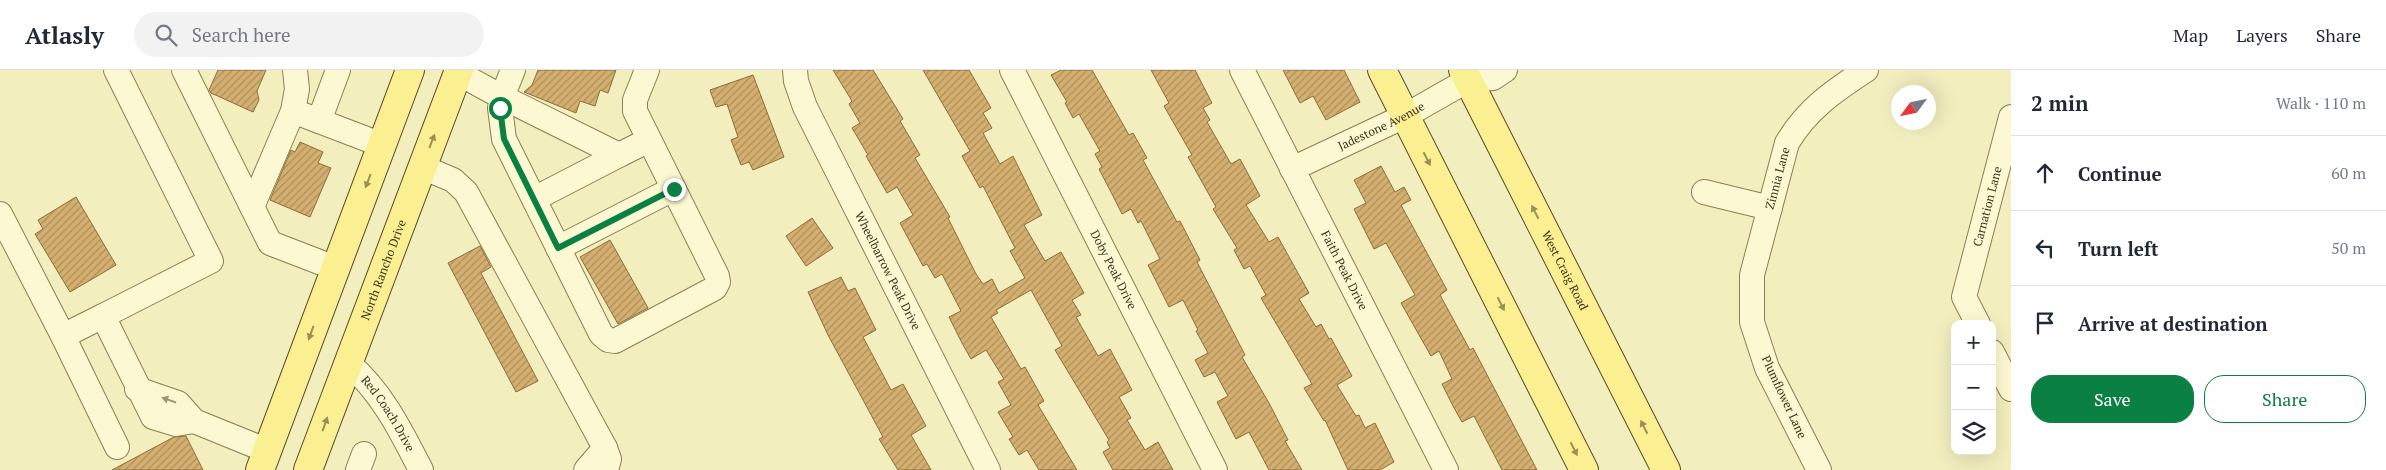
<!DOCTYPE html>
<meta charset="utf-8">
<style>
:root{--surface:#fff;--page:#f2f2f3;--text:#1f2937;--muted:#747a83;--line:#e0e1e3;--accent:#0b8043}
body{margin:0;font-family:"PT Serif",serif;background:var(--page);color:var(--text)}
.controls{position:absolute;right:15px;bottom:15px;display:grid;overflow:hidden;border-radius:10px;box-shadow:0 5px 20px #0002}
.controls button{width:45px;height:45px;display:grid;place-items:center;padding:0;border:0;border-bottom:1px solid var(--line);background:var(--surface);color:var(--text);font:25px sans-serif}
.compass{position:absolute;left:1891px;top:15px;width:45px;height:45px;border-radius:50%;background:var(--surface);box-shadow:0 5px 20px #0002;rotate:237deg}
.stop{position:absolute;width:15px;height:15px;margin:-11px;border:4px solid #0b8043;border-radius:50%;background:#fff}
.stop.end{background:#0b8043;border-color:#fff;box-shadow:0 1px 5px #0008}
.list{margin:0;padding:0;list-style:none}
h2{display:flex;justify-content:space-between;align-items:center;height:65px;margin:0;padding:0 20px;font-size:21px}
h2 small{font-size:16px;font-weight:400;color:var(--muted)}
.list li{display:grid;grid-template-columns:32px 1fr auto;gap:15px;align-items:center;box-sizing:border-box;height:75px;padding:0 20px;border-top:1px solid var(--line)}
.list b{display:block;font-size:19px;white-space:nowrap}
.list em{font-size:16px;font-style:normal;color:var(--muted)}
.actions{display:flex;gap:10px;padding:15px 20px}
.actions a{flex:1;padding:11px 0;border:1px solid var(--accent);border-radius:20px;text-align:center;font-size:18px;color:var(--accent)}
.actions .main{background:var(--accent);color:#fff}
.icon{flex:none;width:28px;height:28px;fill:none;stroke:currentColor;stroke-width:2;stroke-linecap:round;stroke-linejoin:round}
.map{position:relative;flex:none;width:2011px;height:400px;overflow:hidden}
header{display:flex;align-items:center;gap:30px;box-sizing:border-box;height:70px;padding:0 25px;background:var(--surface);border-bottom:1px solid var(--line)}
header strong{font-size:24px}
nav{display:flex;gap:28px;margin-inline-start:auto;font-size:18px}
.search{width:350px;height:45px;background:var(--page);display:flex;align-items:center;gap:12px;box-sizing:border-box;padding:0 18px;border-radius:28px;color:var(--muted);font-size:19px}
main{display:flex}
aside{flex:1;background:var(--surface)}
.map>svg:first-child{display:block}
</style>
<header>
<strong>Atlasly</strong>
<div class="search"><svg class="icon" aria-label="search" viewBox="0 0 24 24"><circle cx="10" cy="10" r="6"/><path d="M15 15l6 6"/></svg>Search here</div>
<nav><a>Map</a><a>Layers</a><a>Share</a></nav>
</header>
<main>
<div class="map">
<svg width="2011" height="400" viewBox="0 0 2011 400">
<defs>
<pattern id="building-hatch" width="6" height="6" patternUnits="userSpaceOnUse" patternTransform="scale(1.25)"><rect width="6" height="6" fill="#d4af70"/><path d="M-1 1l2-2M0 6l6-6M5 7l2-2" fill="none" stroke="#ad8f5b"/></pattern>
</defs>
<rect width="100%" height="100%" fill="#f2eebe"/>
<!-- building -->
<g fill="url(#building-hatch)" stroke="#8e6d38">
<polygon points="218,0 266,0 257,21 259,30 253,42 211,23 209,20"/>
<polygon points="538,0 616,0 608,23 600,20 595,36 580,31 576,43 524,22 532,15"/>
<polygon points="833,0 873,0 903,49 900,51 920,85 915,88 950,147 948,148 976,204 983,214 992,209 999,223 1025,208 1010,181 1015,178 983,116 980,118 962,86 970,81 923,0 969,0 991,38 983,43 992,58 983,63 1000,94 1013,86 1042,145 1024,155 1045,191 1061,182 1084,223 1072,230 1081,245 1076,247 1098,286 1110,279 1132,320 1119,327 1131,348 1127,350 1145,380 1158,372 1173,400 1113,400 1103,382 1110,378 1107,372 1109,370 1055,280 1062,276 1031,220 996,240 998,243 991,247 1021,299 1025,297 1044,331 1038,335 1077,400 1039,400 1027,380 1019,385 1009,369 1013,367 998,342 1011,335 998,312 1004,309 986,280 971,289 962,273 949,247 961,241 942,204 935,208 927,194 923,196 900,153 913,145 897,117 887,123 866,86 868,85 852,58 860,53 849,34 852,31"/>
<polygon points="1061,0 1092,0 1129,65 1133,63 1147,88 1143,90 1177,152 1180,151 1200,190 1197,192 1245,285 1242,287 1269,333 1288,370 1285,371 1302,400 1269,400 1249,362 1236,369 1217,332 1228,326 1215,302 1204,307 1195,290 1208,283 1196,261 1198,260 1183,230 1169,237 1148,195 1160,189 1141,151 1138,153 1131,139 1122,144 1113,126 1099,99 1102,97 1095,84 1100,81 1079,44 1073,48 1065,33 1067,32 1051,5"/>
<polygon points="1151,0 1195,0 1212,33 1203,38 1210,50 1207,52 1231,94 1240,89 1260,126 1246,135 1269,172 1278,167 1309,223 1299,229 1316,257 1321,254 1329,269 1331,268 1352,306 1337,315 1356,346 1359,345 1365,358 1375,353 1394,392 1380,400 1348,400 1325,350 1324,351 1304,318 1312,314 1261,228 1266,225 1250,196 1244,199 1234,180 1237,178 1213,139 1216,137 1188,87 1192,85 1164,36 1169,33"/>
<polygon points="1283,0 1344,0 1360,32 1326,50 1313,26 1300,33"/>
<polygon points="753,5 784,87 753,100 749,92 741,95 731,70 738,67 727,34 716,37 710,20"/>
<polygon points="300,72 323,82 318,93 331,98 310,147 270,130 291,80 295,82"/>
<polygon points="1381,96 1395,122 1404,117 1411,130 1401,135 1447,220 1440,225 1470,280 1473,278 1537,400 1502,400 1474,346 1462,352 1453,336 1442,314 1452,309 1439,281 1431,286 1401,233 1415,225 1386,173 1374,179 1354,139 1366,133 1354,110"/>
<polygon points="76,127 116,195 70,222 35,164 43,159 38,150"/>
<polygon points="812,148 833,178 806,196 786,166"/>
<polygon points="610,170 648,238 618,254 580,187"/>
<polygon points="480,176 491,197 481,203 538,311 516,322 448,193"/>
<polygon points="841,207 848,221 855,218 876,260 863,267 891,320 903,314 926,356 911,365 931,400 898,400 879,369 883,367 828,265 808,222"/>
<polygon points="186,366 203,400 112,400 174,367"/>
</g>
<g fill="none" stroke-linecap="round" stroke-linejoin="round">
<defs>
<g id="minor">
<polyline points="184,0 270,173 335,198"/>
<polyline points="513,0 502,27 619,85 649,70"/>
<path id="s1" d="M795,0L796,11L805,37L988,400"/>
<path id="s2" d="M1012,0L1215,400"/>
<path id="s3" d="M1242,0L1446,400"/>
<polyline points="458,3 502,27 500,38 504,69 601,264 608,270 615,271 715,218 718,212 717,206 635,41 635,30 647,0"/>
<polyline points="293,41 297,19 295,0"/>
<polyline points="319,51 338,0"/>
<polyline points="422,97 453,110 466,122 605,378 609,389 606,400"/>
<path id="s4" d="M1292,99L1405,46L1468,10L1493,8L1505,0"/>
<polyline points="1704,122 1770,138"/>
<polyline points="534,129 619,85"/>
<polyline points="252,137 293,41 382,75"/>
<polyline points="0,144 63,266 103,246 153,347 176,354 194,351"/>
<polyline points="558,178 673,119"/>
<polyline points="103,246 211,191 116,0"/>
<path id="s5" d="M1978,254L1964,227L2011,47"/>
<polyline points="63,266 117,377"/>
<polyline points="1992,282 2011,319"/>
<path id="s6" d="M348,293C382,322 401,361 421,400"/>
<polyline points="137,319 178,333 194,351 268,381"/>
<polyline points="358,400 364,384"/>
<polyline points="586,400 605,378"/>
<path id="s7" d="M1819,400L1767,298L1752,252V205L1787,73C1807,39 1834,21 1866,0"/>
</g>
<g id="major">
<polyline points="1382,0 1584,400"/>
<path id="s8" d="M1463,0L1666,400"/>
<polyline points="260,400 410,0"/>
<path id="s9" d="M308,400L459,0"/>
</g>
</defs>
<!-- minor casing -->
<use href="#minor" stroke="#8c7e55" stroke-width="26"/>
<!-- major casing -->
<use href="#major" stroke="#594a2a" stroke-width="30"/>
<!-- minor -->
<use href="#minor" stroke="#fcf9d2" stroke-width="24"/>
<!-- major -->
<use href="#major" stroke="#faf091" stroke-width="28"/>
</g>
<!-- one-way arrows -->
<defs><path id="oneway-solid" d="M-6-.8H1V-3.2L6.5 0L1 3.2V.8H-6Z" transform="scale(1.25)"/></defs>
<g fill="#9a9056">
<use href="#oneway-solid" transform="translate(432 71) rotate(-69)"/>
<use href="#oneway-solid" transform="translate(1427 89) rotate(63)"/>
<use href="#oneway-solid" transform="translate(368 111) rotate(111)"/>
<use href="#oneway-solid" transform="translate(1535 142) rotate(-117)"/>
<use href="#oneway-solid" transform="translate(1501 234) rotate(63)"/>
<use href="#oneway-solid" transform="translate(311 263) rotate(110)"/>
<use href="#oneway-solid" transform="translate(325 354) rotate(-70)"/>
<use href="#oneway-solid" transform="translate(1644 357) rotate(-117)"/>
<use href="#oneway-solid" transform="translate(1574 379) rotate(63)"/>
</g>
<use fill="#9b9576" href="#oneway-solid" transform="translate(169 330) rotate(-161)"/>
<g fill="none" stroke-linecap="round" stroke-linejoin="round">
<!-- route -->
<polyline stroke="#0b8043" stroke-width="6" points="500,38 504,69 558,178 674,119"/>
</g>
<g text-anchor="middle" stroke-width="4" stroke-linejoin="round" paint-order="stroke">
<!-- street labels -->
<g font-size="12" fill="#3a311b" stroke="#f9f6ce">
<text dy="4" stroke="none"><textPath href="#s4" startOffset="99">Jadestone Avenue</textPath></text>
<text dy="4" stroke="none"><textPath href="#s7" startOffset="310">Zinnia Lane</textPath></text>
<text dy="4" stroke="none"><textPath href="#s5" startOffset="124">Carnation Lane</textPath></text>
<text dy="4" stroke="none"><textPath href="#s9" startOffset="214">North Rancho Drive</textPath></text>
<text dy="4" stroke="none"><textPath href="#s2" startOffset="224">Doby Peak Drive</textPath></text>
<text dy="4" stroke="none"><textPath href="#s3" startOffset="225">Faith Peak Drive</textPath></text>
<text dy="4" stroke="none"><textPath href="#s8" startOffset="225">West Craig Road</textPath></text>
<text dy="4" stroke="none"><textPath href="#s1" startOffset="222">Wheelbarrow Peak Drive</textPath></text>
<text transform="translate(1784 327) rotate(65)" y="4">Plumflower Lane</text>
<text dy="4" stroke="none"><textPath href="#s6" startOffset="65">Red Coach Drive</textPath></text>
</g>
</g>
</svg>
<div class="controls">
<button>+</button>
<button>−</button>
<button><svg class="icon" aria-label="layers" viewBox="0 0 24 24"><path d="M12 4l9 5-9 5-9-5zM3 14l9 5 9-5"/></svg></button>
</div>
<svg class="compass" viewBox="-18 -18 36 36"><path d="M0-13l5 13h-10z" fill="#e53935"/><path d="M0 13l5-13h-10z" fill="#747a83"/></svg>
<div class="stop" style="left:500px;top:38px"></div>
<div class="stop end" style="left:674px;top:119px"></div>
</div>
<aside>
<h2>2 min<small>Walk · 110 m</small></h2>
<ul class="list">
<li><svg class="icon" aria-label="ahead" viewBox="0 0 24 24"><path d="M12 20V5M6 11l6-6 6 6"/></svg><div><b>Continue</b></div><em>60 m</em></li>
<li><svg class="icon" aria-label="left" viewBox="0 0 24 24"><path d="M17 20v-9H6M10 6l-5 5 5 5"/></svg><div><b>Turn left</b></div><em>50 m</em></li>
<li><svg class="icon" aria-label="arrive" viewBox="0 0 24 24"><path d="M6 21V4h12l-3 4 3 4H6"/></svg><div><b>Arrive at destination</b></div></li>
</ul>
<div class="actions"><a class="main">Save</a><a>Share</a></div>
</aside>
</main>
